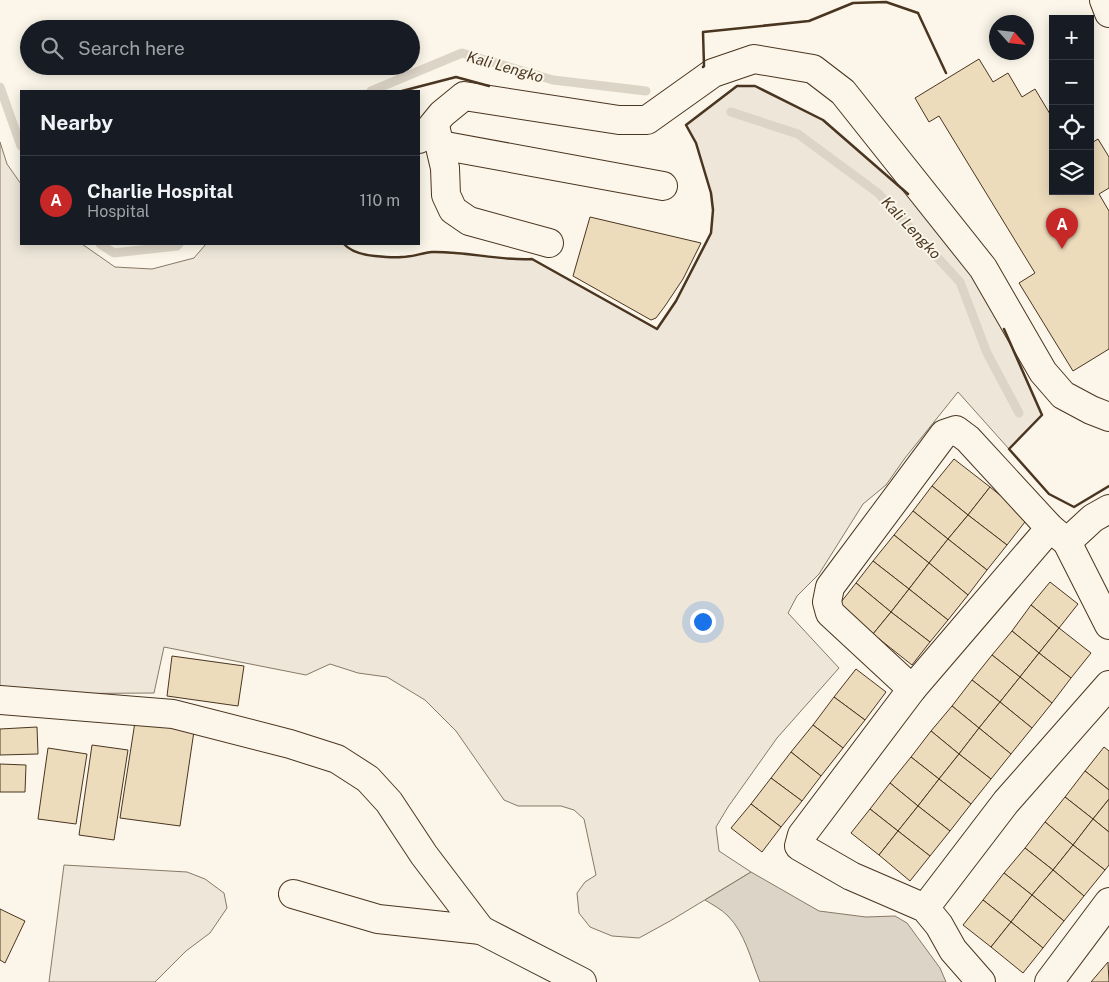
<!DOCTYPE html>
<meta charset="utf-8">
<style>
:root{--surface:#171b24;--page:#242831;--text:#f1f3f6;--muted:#9ea1a6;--line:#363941;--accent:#c62828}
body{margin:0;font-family:"Public Sans",sans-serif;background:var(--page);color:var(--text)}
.controls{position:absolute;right:15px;top:15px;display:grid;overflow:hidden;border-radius:0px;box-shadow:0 2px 12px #0003}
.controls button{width:45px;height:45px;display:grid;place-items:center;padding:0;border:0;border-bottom:1px solid var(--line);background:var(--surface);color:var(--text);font:25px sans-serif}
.compass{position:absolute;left:989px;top:15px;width:45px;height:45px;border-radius:50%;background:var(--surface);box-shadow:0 2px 12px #0003;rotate:117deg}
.you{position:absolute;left:702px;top:621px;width:18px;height:18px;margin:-12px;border:4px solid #fff;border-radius:50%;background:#1a73e8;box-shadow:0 0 0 8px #1a73e833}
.badge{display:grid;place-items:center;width:32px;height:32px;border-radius:50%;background:var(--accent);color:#fff;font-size:16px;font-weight:700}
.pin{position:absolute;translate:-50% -41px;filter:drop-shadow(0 1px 2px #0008)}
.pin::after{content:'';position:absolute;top:26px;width:18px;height:15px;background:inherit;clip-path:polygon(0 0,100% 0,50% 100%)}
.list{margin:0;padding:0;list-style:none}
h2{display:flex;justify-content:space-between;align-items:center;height:65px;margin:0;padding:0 20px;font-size:21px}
h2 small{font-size:16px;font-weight:400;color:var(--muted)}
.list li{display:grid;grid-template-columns:32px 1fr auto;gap:15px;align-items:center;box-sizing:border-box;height:90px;padding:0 20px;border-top:1px solid var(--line)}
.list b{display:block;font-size:19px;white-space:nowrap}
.list p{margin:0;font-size:16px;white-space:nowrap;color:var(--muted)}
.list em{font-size:16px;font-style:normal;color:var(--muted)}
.icon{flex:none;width:28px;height:28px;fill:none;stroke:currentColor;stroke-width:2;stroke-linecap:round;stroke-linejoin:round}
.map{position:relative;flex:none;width:1109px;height:982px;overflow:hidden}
.search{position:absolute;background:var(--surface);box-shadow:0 2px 12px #0003;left:20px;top:20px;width:400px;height:55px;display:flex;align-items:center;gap:12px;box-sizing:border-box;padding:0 18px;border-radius:28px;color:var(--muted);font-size:19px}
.panel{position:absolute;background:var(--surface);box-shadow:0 2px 12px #0003;left:20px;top:90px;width:400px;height:155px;border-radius:0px}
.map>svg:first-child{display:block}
</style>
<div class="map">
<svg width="1109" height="982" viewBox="0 0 1109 982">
<rect width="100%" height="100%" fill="#fbf6e9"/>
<!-- green -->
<g fill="#ede6d9" stroke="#887966">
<path d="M737,86H755L823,120L910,196L947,232L996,312L1042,415L1009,449L958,392L905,458L886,485L863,504L819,574L797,596L788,613L839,668L777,738L728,807L716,827L719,851L751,872L670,921L639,938L612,936L590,927L579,913L577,893L585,882L596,875L584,819L574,810L561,806H518L504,800L456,731L425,700L387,677L358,673L330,664L306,675L164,647L154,693L0,694V142L7,164L21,184V244H82L115,267L152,269L194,258L206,244H344C351,252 365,255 375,256C384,257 394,258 402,257C412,257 422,253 432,252C466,251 499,261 532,259L657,329L676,301L711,233L713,210L711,193L696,143L686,125Z"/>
<polygon points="64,865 187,872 205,879 224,893 227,908 210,933 186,951 155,982 49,982"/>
</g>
<!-- water -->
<path fill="#dcd4c6" stroke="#887966" d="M751,872L819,911L866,917L895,916L907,923L940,968L946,982H760C751,960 745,933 728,916C721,909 713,905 705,900Z"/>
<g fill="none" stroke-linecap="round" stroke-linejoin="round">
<!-- stream -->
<g stroke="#dcd4c6" stroke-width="9">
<polyline points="0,87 21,146"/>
<polyline points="371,91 462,53 553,80 646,91"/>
<polyline points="731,112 798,134 878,193 960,282 987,353 1019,413"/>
<polyline points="100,244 114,253 177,246 179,244"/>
</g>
</g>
<!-- building -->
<g fill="#ecdcbc" stroke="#4a3520">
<polygon points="979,59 993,82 1008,73 1022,97 1035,89 1053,119 1053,191 1090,191 1090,144 1098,139 1109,157 1109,188 1099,194 1109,211 1109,349 1073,371 1019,283 1035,273 939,116 929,122 915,98"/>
<polygon points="590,217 701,243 683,279 665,306 656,318 651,320 573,276"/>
<polygon points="954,459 990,487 968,515 932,486"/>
<polygon points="932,486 968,515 948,539 913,511"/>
<polygon points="990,487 1028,518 1007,545 968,515"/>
<polygon points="913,511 948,539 929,563 894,535"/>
<polygon points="968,515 1007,545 987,570 948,539"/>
<polygon points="894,535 929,563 909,589 873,561"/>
<polygon points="948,539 987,570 968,595 929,563"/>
<polygon points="873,561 909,589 891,612 856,583"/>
<polygon points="929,563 968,595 948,620 909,589"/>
<polygon points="1050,582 1078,604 1059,628 1031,605"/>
<polygon points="856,583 891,612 873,634 838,606"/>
<polygon points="909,589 948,620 930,642 891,612"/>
<polygon points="1031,605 1059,628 1039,653 1012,631"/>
<polygon points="891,612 930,642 912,665 873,634"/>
<polygon points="1059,628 1091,653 1071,678 1039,653"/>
<polygon points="1012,631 1039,653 1020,677 992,655"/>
<polygon points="1039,653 1071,678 1052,703 1020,677"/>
<polygon points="992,655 1020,677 1000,702 972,680"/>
<polygon points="172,656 244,666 238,706 167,696"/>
<polygon points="856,669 886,692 865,720 834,697"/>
<polygon points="1020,677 1052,703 1032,728 1000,702"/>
<polygon points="972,680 1000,702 979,728 952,706"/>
<polygon points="834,697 865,720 843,748 813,725"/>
<polygon points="1000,702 1032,728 1011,754 979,728"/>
<polygon points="952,706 979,728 959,754 931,731"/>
<polygon points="135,722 194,731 180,826 120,818"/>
<polygon points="813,725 843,748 821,776 791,752"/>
<polygon points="37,727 38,754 0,755 0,729"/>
<polygon points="979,728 1011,754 991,779 959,754"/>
<polygon points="931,731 959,754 939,779 911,757"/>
<polygon points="92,745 128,750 114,840 79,835"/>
<polygon points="1104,747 1109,751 1109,790 1085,771"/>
<polygon points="48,748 87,754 76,824 38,819"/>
<polygon points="791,752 821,776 802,801 771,778"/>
<polygon points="959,754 991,779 971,804 939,779"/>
<polygon points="911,757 939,779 918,806 890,783"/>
<polygon points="0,764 26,765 25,792 0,792"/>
<polygon points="1085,771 1109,790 1109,799 1093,819 1065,797"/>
<polygon points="771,778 802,801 781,827 751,804"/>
<polygon points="939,779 971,804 950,831 918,806"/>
<polygon points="890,783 918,806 898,831 870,809"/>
<polygon points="1065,797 1093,819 1073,845 1045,822"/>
<polygon points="1109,799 1109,832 1093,819"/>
<polygon points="751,804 781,827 762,852 731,828"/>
<polygon points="918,806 950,831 930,856 898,831"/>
<polygon points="870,809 898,831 879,855 851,833"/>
<polygon points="1093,819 1109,832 1109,865 1105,870 1073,845"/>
<polygon points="1045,822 1073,845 1053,870 1025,848"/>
<polygon points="898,831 930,856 910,881 879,855"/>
<polygon points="1073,845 1105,870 1084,896 1053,870"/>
<polygon points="1025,848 1053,870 1032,895 1004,873"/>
<polygon points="1053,870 1084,896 1064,921 1032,895"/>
<polygon points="1004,873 1032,895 1011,922 983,900"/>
<polygon points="1032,895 1064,921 1043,948 1011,922"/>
<polygon points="983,900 1011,922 991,947 963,925"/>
<polygon points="0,909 25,921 5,963 0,960"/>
<polygon points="1011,922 1043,948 1023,973 991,947"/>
<polygon points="1108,962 1109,982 1091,982"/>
</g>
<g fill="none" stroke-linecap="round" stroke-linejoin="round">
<defs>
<g id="minor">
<polyline points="1104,0 1109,13"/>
<polyline points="436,130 445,168 446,195 453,210 469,221 549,243"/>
<polyline points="419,139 424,136 442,114 464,96 619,120 647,120 713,73 754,59 813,69 843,92 983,268 1043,372 1063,395 1091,410 1109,417"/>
<polyline points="440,145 663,186"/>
<polyline points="1067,542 1093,518 1109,509"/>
<polyline points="912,689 830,613 827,602 830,587 944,434 956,430 968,439 1050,528 1067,542 1109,625"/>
<polyline points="0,700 173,714 290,744 337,759 368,779 389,802 424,855 481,930 582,982"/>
<polyline points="293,894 378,919 481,930"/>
<polyline points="925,908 1006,802 1109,685"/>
<polyline points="981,982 953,950 939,925 925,908 851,876 799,846 802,835 912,689 1050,528"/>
<polyline points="1049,982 1109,902"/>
</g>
</defs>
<!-- minor casing -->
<use href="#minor" stroke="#4a3520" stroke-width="30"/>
<!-- minor -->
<use href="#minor" stroke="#fbf6e9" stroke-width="28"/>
<!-- wall -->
<g stroke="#4a3520" stroke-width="2.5">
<polyline points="703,67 704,66 703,32 809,21 853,3 886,2 918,13 946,73"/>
<polyline points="402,91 456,77 489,86"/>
<path d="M344,244C351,252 365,255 375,256C384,257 394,258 402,257C412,257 422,253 432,252C466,251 499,261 532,259L657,329L676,301L711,233L713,210L711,193L696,143L686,125L737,86H755L823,120L908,194"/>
<polyline points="1004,329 1042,415 1009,449 1049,494 1074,507 1109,486"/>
</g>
</g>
<g text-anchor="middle" stroke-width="4" stroke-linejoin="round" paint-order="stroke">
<!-- water labels -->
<g font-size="15" font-style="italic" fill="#4a3520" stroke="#fbf6e9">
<text transform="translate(505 67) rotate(16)" y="5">Kali Lengko</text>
<text transform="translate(911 228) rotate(47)" y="5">Kali Lengko</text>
</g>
</g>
</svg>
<div class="controls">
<button>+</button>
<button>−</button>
<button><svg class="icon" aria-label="locate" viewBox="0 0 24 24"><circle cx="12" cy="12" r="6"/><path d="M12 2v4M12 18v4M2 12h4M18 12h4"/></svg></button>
<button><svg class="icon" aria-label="layers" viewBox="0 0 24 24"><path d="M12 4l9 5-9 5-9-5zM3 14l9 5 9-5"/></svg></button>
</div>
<svg class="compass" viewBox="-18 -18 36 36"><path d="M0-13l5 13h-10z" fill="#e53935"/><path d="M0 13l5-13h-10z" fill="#9ea1a6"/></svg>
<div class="you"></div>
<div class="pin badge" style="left:1062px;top:249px">A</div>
<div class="search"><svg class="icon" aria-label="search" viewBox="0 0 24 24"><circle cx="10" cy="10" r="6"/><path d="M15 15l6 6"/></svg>Search here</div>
<section class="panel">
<h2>Nearby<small></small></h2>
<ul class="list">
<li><span class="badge">A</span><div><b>Charlie Hospital</b><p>Hospital</p></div><em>110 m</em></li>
</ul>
</section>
</div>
